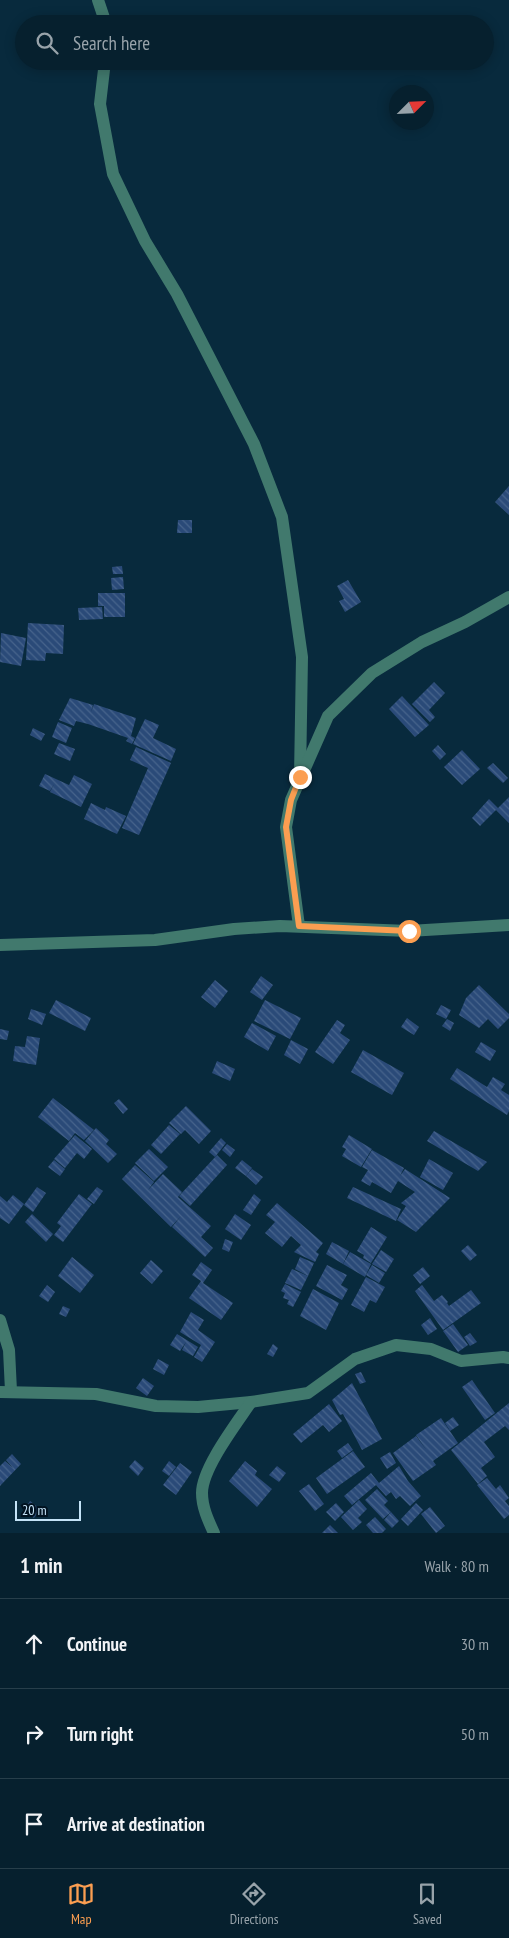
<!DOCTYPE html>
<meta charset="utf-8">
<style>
:root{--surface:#06202e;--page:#142d3a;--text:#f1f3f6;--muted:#98a3aa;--line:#273e4a;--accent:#fb9e51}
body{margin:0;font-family:"PT Sans Narrow",sans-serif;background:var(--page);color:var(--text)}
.compass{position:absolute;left:389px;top:85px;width:45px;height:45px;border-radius:50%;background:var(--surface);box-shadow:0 2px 12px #0003;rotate:66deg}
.scale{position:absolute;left:15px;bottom:12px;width:66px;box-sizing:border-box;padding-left:5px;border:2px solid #c4e3f7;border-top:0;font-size:14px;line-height:18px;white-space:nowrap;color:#c4e3f7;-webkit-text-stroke:4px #001220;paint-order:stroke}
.stop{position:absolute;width:15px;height:15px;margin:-11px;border:4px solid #fb9e51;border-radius:50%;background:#fff}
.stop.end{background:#fb9e51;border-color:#fff;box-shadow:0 1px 5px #0008}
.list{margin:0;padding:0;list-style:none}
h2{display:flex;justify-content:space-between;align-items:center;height:65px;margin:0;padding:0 20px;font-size:21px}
h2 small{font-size:16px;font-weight:400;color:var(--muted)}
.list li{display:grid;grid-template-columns:32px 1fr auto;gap:15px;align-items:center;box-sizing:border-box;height:90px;padding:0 20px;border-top:1px solid var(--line)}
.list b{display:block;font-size:19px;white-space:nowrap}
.list em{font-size:16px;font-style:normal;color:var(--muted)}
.icon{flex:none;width:28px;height:28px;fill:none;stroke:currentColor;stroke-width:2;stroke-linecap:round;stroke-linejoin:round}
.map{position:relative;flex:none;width:509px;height:1533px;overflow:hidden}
.search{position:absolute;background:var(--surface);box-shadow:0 2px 12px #0003;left:15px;right:15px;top:15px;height:55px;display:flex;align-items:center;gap:12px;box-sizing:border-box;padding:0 18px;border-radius:28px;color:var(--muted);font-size:19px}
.sheet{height:335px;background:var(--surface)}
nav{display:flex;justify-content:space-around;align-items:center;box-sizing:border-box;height:70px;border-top:1px solid var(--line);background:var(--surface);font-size:14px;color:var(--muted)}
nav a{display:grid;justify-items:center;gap:2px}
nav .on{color:var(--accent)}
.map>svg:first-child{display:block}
</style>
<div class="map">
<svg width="509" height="1533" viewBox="0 0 509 1533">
<defs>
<pattern id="building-back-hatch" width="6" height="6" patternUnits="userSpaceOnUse" patternTransform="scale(1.25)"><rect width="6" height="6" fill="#2a4a78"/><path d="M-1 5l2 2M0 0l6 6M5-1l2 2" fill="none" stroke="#47648c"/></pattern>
</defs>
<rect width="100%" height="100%" fill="#082a3d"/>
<!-- building -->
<g fill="url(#building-back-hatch)">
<polygon points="509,486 509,515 495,502"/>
<polygon points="178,520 192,520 192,533 177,533"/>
<polygon points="122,566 123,574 113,574 112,567"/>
<polygon points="123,577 124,589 112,590 111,578"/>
<polygon points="348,580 361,602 345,612 339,601 344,599 337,586"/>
<polygon points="98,593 125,593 125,617 104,617 104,606 98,606"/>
<polygon points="102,607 103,619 79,620 78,608"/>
<polygon points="28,623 64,625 63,654 46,653 45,661 26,660"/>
<polygon points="1,633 26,638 21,666 0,662"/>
<polygon points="434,682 445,693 429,710 435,717 430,722 412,704"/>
<polygon points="402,696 429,725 415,737 389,709"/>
<polygon points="70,698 93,705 91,712 94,704 136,718 131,736 135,738 132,744 126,741 128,738 88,724 76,721 74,726 59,720"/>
<polygon points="145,719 159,725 153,738 176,749 171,761 133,744"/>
<polygon points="58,722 72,728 66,743 52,737"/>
<polygon points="33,728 45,734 41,741 30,735"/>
<polygon points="59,743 75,749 70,761 54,754"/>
<polygon points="438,745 446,754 440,760 432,751"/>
<polygon points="136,747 171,763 139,835 122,828 148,768 130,760"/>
<polygon points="462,750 480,769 462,785 444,767"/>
<polygon points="493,763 508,778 503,783 487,768"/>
<polygon points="45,774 69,785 74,775 92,784 81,807 50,792 54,784 50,791 39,786"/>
<polygon points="509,797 509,823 496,810 480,826 472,818 489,799 498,808"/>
<polygon points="91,803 105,810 106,807 126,816 117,834 84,819"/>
<polygon points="261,976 273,985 262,1000 250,992"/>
<polygon points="215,980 228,991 215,1008 201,997"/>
<polygon points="479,985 509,1014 509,1018 498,1029 488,1019 479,1028 459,1015 466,998"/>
<polygon points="56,1000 91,1018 85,1031 49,1013"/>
<polygon points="265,1000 301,1018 290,1039 254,1021"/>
<polygon points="441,1005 451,1010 446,1019 436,1014"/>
<polygon points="31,1009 46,1014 42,1025 28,1019"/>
<polygon points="407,1018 419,1027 414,1035 401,1027"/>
<polygon points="447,1019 454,1023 450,1031 442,1026"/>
<polygon points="337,1020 345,1025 340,1033 350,1040 333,1064 315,1052"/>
<polygon points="252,1023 276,1036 268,1051 244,1037"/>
<polygon points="0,1029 9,1031 7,1040 0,1039"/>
<polygon points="27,1036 40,1038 36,1065 13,1061 15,1046 25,1047"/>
<polygon points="291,1040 308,1049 300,1064 284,1055"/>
<polygon points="481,1042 496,1051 490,1061 475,1052"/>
<polygon points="363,1050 404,1073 392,1095 351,1072"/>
<polygon points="217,1061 235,1069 230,1081 212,1073"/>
<polygon points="457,1068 487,1087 493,1077 505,1084 501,1090 509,1095 509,1111 507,1115 450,1079"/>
<polygon points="53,1098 94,1130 84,1140 75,1133 69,1141 38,1117"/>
<polygon points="119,1099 128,1109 123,1114 114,1103"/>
<polygon points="186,1106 211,1131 199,1144 185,1130 181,1134 169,1123"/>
<polygon points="169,1125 180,1134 161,1154 151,1145"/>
<polygon points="96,1128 109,1140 106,1144 117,1154 108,1163 85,1141"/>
<polygon points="434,1131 487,1162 478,1171 427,1141"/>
<polygon points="75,1135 92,1149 84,1159 77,1153 65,1168 54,1159"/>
<polygon points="349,1135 372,1149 361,1167 342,1156 346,1149 342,1147"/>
<polygon points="221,1138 226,1143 215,1157 209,1152"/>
<polygon points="227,1144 235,1150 230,1157 222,1150"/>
<polygon points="149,1149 168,1167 154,1181 135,1163"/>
<polygon points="372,1150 404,1168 400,1176 405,1169 450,1198 416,1232 397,1220 406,1206 401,1203 415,1192 398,1181 391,1193 372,1182 370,1186 361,1181 368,1170 362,1167"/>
<polygon points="217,1155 227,1165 190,1206 179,1196"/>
<polygon points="429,1159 453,1173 443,1190 420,1177"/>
<polygon points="54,1160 65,1169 60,1176 48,1167"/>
<polygon points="242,1160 252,1168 246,1176 235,1168"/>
<polygon points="135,1165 154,1182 148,1190 163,1174 182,1192 178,1197 211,1226 201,1237 213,1248 205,1257 172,1227 181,1216 171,1227 122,1179"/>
<polygon points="252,1169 263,1177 256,1185 246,1176"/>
<polygon points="37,1187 46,1193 33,1212 24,1205"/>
<polygon points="97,1187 103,1191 94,1204 87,1199"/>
<polygon points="353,1187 401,1209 396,1221 347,1198"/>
<polygon points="79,1194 92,1204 63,1242 54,1235 61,1226 57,1223"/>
<polygon points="254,1194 261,1200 251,1215 243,1210"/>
<polygon points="13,1195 24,1204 9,1224 0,1218 0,1196 7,1202"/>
<polygon points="277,1203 323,1243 316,1252 319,1254 315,1262 294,1252 301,1245 291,1236 282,1247 265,1233 275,1222 266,1215"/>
<polygon points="32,1214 53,1234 46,1242 25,1222"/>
<polygon points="235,1214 251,1225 241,1240 225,1229"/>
<polygon points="371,1227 387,1237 371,1263 363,1258 364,1255 357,1251"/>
<polygon points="225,1239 233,1242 229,1252 222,1249"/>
<polygon points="332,1242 349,1251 343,1264 326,1254"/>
<polygon points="468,1245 477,1255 470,1261 461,1251"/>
<polygon points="381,1250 394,1259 386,1272 372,1264"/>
<polygon points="350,1252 371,1264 365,1277 343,1264"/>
<polygon points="72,1257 94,1275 80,1293 58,1276"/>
<polygon points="300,1257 314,1263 308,1276 295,1269"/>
<polygon points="151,1260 163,1271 152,1284 140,1273"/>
<polygon points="201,1262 212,1270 203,1283 233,1303 221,1320 189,1298 201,1281 192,1275"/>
<polygon points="327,1265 347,1275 341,1285 348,1289 342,1300 316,1286"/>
<polygon points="372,1265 385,1273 379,1283 366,1275"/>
<polygon points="423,1267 430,1276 420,1284 413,1275"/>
<polygon points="292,1269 308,1276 301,1290 285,1283"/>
<polygon points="366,1277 385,1287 376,1303 370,1300 364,1312 351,1305"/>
<polygon points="285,1284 301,1292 293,1307 287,1304 289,1300 283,1298 285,1293 281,1291"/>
<polygon points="47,1285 55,1292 48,1302 39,1296"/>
<polygon points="422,1285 434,1301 442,1295 448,1302 442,1307 447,1303 449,1306 471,1290 481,1303 443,1330 415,1291"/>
<polygon points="313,1289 339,1303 326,1330 300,1316"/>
<polygon points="63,1306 70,1309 66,1317 59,1314"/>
<polygon points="191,1312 204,1320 198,1330 215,1342 202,1362 194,1357 201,1345 180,1332"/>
<polygon points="430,1318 437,1329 428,1335 421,1325"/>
<polygon points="453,1324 468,1345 458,1352 443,1331"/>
<polygon points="470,1333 477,1342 470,1346 464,1337"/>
<polygon points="177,1334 198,1347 193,1356 182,1350 186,1342 180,1351 170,1345"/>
<polygon points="273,1344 278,1348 273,1357 267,1354"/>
<polygon points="158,1359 169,1365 164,1375 153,1369"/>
<polygon points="361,1372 366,1382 360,1384 355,1374"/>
<polygon points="143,1378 154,1386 147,1396 136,1388"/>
<polygon points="472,1380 495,1413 485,1420 462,1387"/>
<polygon points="352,1383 382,1439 362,1450 343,1414 340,1415 332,1400"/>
<polygon points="509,1403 509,1430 505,1426 484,1442 495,1457 481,1468 487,1476 478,1484 451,1450"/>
<polygon points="329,1404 342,1421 329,1432 323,1425 301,1443 293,1434"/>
<polygon points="453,1417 459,1425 450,1431 445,1423"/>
<polygon points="441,1418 458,1443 433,1461 436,1465 413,1481 393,1453 416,1436 427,1451 416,1435"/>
<polygon points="348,1443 353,1450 342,1458 337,1451"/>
<polygon points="353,1451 365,1467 327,1494 316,1478"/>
<polygon points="390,1452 396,1463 387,1469 380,1458"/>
<polygon points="12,1454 21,1464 0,1486 0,1466 5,1461 13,1468 6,1460"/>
<polygon points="135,1460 144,1468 138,1476 129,1467"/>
<polygon points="169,1461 176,1467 169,1476 162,1471"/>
<polygon points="245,1461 257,1471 255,1475 272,1489 257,1507 229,1481"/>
<polygon points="180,1463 192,1472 176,1495 163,1485"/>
<polygon points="277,1466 286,1473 279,1482 269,1475"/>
<polygon points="399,1466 408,1481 421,1496 410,1506 400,1496 396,1499 391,1492 386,1496 376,1485 352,1505 344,1496 371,1473 379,1483"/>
<polygon points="487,1478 496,1489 500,1485 509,1498 505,1501 509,1506 509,1515 504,1519 477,1485"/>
<polygon points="309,1484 324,1504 315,1511 299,1491"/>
<polygon points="377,1489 388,1501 384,1505 391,1512 383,1519 365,1500"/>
<polygon points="359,1500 367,1509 358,1518 362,1522 353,1530 341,1517"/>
<polygon points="30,1501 40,1509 34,1518 24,1510"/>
<polygon points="336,1503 344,1512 335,1521 326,1512"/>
<polygon points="416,1503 423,1510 408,1526 401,1519"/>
<polygon points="430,1507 445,1526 436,1533 421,1514"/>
<polygon points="391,1512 399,1521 392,1528 384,1520"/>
<polygon points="375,1517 386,1529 382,1533 373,1533 366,1525"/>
<polygon points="330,1525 338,1533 322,1533"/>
</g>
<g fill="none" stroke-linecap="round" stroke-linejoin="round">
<!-- minor -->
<g stroke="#41796d" stroke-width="12">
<polyline points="98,0 106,24"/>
<polyline points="105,61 100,104 113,174 145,241 177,294 254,444 282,517 302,657 300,777"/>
<polyline points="299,926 286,827 291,800 328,716 372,673 422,642 465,622 509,597"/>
<polyline points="0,945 155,940 234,929 280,926 409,931 509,925"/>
<polyline points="0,1320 9,1350 11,1391"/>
<polyline points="0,1392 96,1394 156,1406 198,1407 251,1402 308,1393 355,1359 396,1345 431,1349 461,1361 503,1357 509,1358"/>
<path d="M214,1533C208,1520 202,1507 202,1493C202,1468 237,1423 251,1402"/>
</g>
</g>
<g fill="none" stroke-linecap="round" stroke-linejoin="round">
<!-- route -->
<polyline stroke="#fb9e51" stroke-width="6" points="300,777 291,800 286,827 299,926 409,931"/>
</g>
</svg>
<svg class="compass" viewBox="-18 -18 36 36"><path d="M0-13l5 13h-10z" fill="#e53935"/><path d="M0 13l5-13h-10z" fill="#98a3aa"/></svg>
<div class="scale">20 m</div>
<div class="stop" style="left:409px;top:931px"></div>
<div class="stop end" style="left:300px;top:777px"></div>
<div class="search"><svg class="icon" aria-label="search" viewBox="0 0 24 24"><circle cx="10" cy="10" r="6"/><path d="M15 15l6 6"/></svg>Search here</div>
</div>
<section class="sheet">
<h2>1 min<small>Walk · 80 m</small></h2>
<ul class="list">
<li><svg class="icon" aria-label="ahead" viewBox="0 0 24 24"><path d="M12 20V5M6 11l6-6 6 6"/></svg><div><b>Continue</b></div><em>30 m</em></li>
<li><svg class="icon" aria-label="right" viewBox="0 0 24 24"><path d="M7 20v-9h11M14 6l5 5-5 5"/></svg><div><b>Turn right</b></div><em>50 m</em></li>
<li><svg class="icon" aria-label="arrive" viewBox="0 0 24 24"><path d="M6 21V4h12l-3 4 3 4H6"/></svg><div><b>Arrive at destination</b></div></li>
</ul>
</section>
<nav>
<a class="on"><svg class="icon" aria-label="map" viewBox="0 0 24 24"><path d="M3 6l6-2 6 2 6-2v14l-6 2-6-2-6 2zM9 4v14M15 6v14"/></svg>Map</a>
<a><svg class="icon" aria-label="directions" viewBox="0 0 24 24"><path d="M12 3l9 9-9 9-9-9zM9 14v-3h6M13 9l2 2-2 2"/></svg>Directions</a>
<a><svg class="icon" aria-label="saved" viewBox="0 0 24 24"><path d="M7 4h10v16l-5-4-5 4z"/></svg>Saved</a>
</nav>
